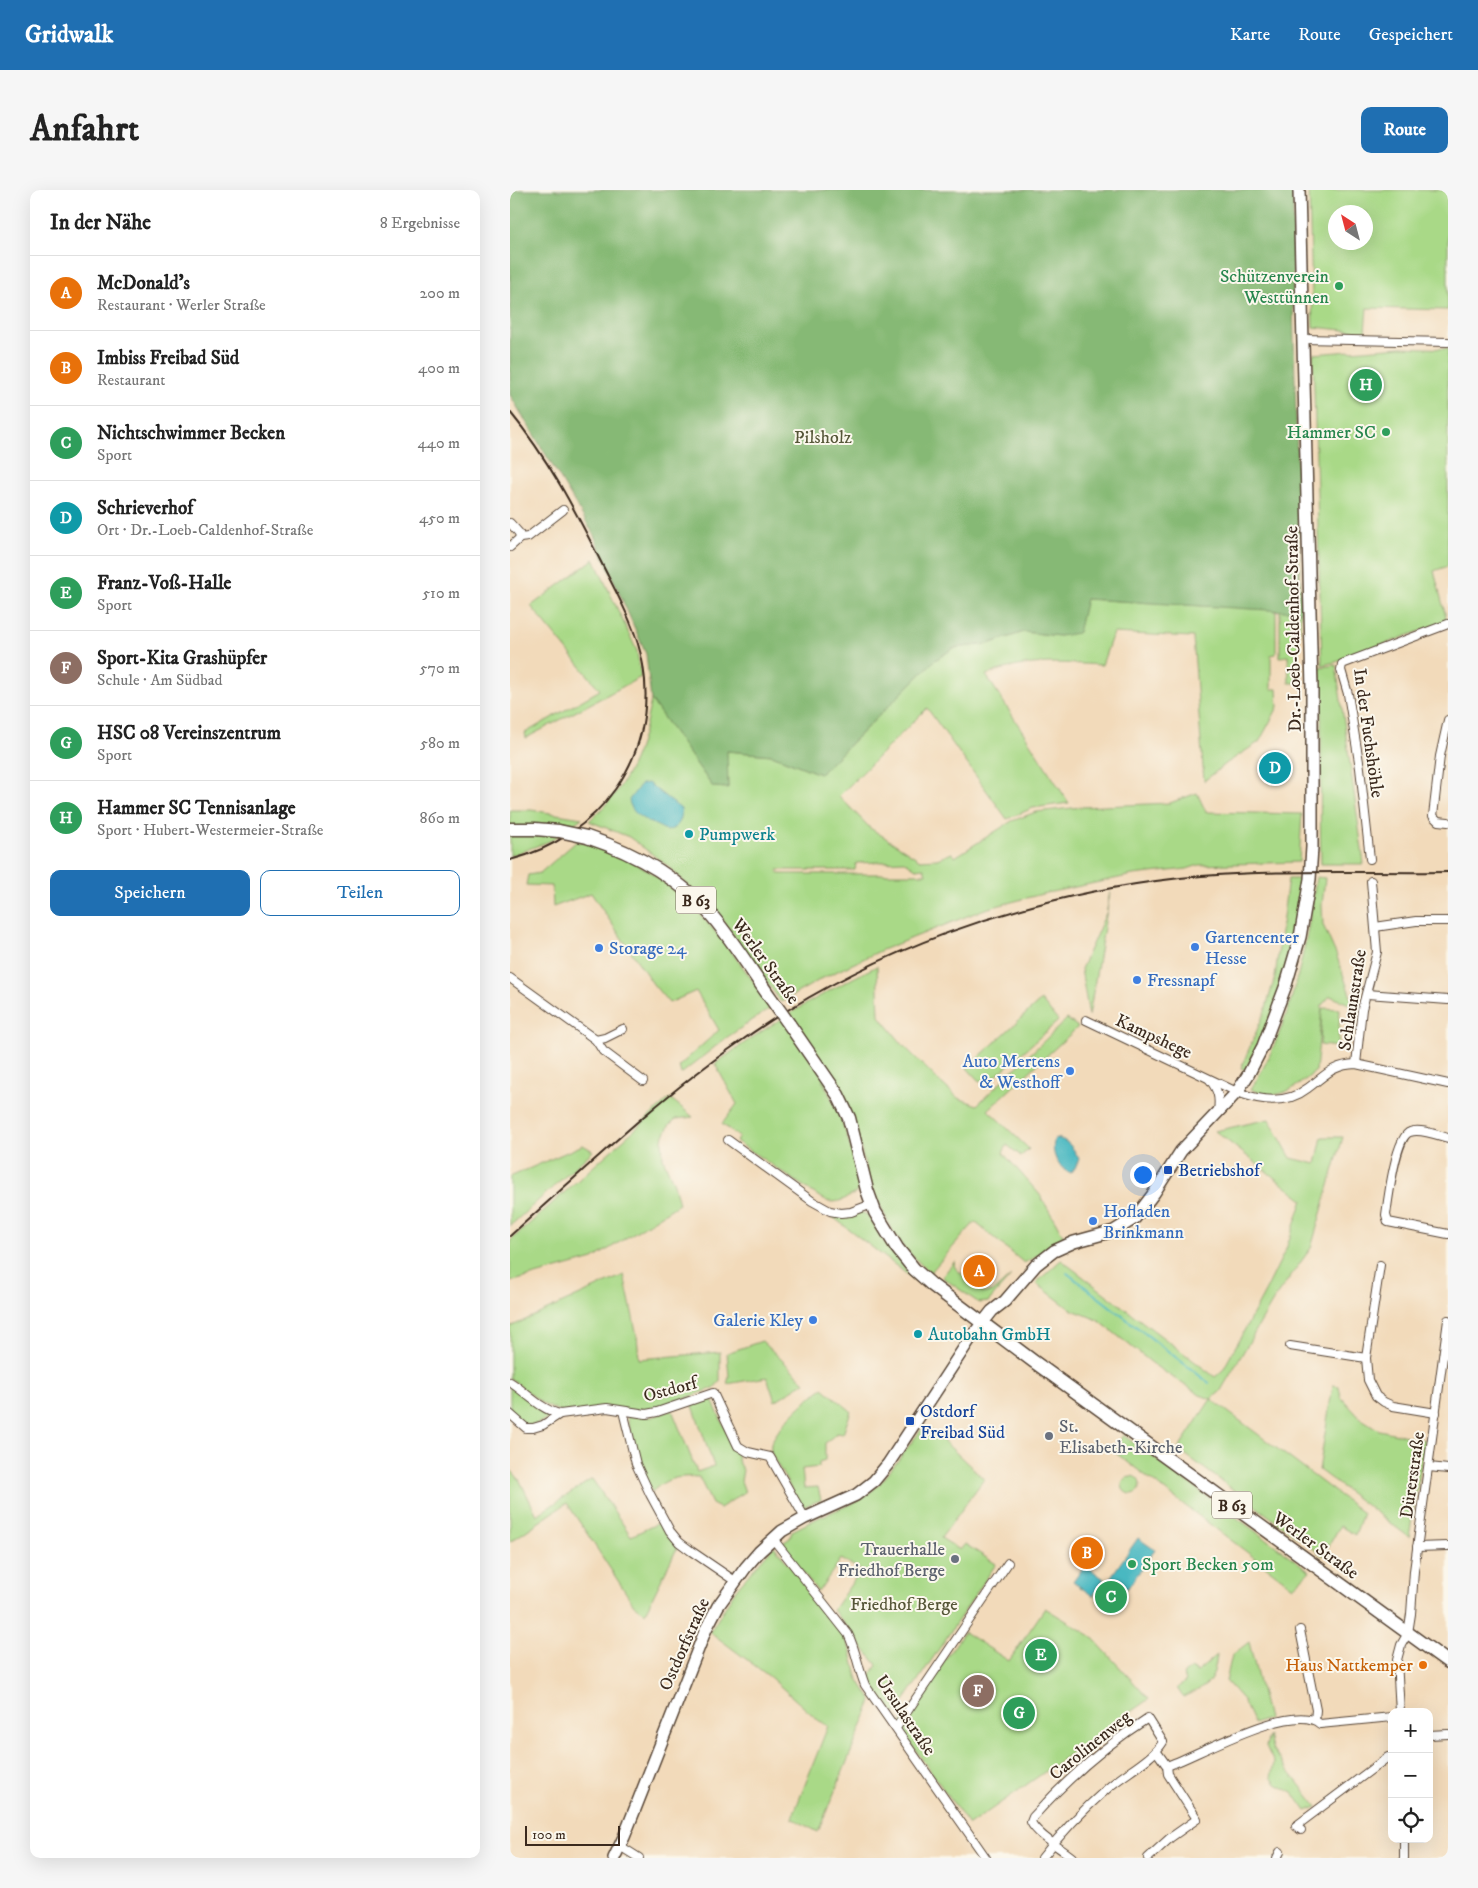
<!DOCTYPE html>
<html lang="de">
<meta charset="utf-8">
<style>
:root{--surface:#fff;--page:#f6f6f6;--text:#222;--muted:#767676;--line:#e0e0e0;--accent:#1f6fb2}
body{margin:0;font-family:"IM FELL DW Pica",serif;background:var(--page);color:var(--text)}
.controls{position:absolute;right:15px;bottom:15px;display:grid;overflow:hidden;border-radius:10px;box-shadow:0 5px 20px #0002}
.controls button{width:45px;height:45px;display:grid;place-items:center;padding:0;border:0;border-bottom:1px solid var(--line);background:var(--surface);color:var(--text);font:25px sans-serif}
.compass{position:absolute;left:818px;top:15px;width:45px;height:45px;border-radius:50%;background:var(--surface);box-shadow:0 5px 20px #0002;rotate:324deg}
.scale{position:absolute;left:15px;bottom:12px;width:95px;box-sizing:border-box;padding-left:5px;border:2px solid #3b2a1e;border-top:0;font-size:14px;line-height:18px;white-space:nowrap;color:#3b2a1e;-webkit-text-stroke:4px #fbf7ec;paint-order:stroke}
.you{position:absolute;left:632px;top:984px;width:18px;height:18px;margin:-12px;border:4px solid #fff;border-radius:50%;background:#1a73e8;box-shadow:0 0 0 8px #1a73e833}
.badge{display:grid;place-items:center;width:32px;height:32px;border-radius:50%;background:var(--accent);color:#fff;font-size:16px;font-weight:700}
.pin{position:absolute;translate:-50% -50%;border:2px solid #fff;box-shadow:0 1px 5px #0006}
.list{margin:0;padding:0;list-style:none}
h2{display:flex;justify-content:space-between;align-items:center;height:65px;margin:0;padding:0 20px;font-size:21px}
h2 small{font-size:16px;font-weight:400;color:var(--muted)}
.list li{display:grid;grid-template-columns:32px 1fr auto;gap:15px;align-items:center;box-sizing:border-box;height:75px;padding:0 20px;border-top:1px solid var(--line)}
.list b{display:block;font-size:19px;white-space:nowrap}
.list p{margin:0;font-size:16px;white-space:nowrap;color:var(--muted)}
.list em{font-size:16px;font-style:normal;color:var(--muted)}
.actions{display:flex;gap:10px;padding:15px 20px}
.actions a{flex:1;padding:11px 0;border:1px solid var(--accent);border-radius:10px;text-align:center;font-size:18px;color:var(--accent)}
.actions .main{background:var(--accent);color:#fff}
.icon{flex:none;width:28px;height:28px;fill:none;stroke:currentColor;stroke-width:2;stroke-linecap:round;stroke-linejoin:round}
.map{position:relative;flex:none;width:938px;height:1668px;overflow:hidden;border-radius:10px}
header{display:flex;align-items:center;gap:30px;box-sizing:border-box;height:70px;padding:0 25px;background:var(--accent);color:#fff}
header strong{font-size:24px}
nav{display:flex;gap:28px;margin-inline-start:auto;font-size:18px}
.intro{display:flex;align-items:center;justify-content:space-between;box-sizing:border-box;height:120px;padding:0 30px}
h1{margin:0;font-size:35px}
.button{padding:12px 22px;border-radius:10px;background:var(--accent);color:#fff;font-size:18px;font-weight:700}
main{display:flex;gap:30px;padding:0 30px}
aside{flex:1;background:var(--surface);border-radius:10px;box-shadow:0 5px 20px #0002}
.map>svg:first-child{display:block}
</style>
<header>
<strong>Gridwalk</strong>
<nav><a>Karte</a><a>Route</a><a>Gespeichert</a></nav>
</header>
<div class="intro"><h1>Anfahrt</h1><a class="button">Route</a></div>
<main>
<aside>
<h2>In der Nähe<small>8 Ergebnisse</small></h2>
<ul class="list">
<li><span class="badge" style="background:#e8710a">A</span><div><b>McDonald's</b><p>Restaurant · Werler Straße</p></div><em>200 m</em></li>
<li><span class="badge" style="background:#e8710a">B</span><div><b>Imbiss Freibad Süd</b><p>Restaurant</p></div><em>400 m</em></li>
<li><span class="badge" style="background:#2e9e5b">C</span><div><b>Nichtschwimmer Becken</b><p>Sport</p></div><em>440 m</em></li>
<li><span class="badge" style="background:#0f9aa8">D</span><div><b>Schrieverhof</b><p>Ort · Dr.-Loeb-Caldenhof-Straße</p></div><em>450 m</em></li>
<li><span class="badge" style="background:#2e9e5b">E</span><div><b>Franz-Voß-Halle</b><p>Sport</p></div><em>510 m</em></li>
<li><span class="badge" style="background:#8d6e63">F</span><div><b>Sport-Kita Grashüpfer</b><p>Schule · Am Südbad</p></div><em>570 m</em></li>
<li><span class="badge" style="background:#2e9e5b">G</span><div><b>HSC 08 Vereinszentrum</b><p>Sport</p></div><em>580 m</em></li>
<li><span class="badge" style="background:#2e9e5b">H</span><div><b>Hammer SC Tennisanlage</b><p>Sport · Hubert-Westermeier-Straße</p></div><em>860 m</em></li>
</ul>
<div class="actions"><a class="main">Speichern</a><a>Teilen</a></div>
</aside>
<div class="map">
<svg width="938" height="1668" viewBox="0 0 938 1668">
<rect width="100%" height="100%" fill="#fbf7ec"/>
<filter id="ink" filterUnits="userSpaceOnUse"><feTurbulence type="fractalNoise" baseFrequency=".02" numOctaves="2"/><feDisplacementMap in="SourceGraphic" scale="10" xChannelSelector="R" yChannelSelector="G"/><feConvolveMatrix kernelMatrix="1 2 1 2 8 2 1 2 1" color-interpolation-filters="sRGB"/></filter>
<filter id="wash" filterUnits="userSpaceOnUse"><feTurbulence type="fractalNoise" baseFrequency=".0096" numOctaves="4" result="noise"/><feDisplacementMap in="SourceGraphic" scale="20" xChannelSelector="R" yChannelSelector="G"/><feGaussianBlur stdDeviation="1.12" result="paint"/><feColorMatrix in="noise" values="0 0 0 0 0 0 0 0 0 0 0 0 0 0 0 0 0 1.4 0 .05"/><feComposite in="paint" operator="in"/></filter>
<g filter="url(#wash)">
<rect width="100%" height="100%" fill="#f2daba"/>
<!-- green -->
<g fill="#a9d987" stroke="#728252" fill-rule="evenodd">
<path d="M799,0H938V120L857,118L855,142L803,137ZM856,22V52H826V22Z"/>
<polygon points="891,157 938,159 938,376 924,381 937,431 826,472 812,475 803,164"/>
<polygon points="84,369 127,461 131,487 16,548 15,543 90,500 21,416"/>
<path d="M575,409L766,420V464L761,465V499H767L768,517L749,552L717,573L694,591L683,447L603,443L592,475C550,473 517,469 476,485L559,613L523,618L497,629L417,518L329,606L360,638L410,670L427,669L442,663L445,667L502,631L526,622L572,617L660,613L687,603L696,622L792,624L789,672L689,675L677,679L623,685L532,704L475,719L372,760L313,788L271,812L211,728L158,676L119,647L79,631C119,596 131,561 141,510L203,597L218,598L216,561L262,565L310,584L425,470L444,458L478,454L514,442L550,446ZM394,671L406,679L414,678L416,684H269L267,680H345L346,673Z"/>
<polygon points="770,420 791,422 786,493 779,493 778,466 770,467"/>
<path d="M826,475L854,674H811C809,608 813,543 810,477Z"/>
<polygon points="0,620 21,620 72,628 40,651 0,666"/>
<path d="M67,651C165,675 207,742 262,817L216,848L171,884L169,876L209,840L186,801L159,813L143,794L81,703L43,717L42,696L16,695L18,685L30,683Z"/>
<path d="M806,687L815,688L812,715L813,735L826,764L844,816L820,806L812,815L811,818L830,819L828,857L810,855L812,819L806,881C786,897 768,914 741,899C781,836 796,760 806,687Z"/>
<path d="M778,689H796C790,719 785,750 777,780C768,815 751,848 735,880L731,878L755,821L765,787Z"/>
<polygon points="600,702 579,826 571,779 597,721"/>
<path d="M367,776L369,825L393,855L429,891L448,908L467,915L557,829L568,837L478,920L519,959L511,966L497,955L493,963L530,1005L556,1050L514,1073L465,1032L420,1083L394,1058L381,1038L360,994L343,928L312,890C332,926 343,960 351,1000C339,1006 328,1016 314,1010L226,951L229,947L212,934L227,914L205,874C256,836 310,804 367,776Z"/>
<polygon points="531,810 548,831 478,893 468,890 457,878"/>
<polygon points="160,908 183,927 166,929 160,934 152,949 153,968 164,994 169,1014 83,1069 0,1092 0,1051"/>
<polygon points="759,929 781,968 806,974 812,947 833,947 801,1058 766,1106 710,1202 701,1209 853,1323 845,1345 830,1336 813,1366 668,1259 701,1209 690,1205 647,1177 588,1130 560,1119 526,1093 551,1070 705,1187 713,1180 756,1100 776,1059 793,1010 705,941"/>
<polygon points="73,955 83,961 0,1036 0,987"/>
<path d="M351,1022L358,1025L375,1053L407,1092L319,1024C331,1027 340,1026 351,1022Z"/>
<polygon points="445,1071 444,1075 446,1079 473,1103 483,1102 501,1086 478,1112 469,1113 432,1087"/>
<polygon points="114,1085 127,1146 129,1169 210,1162 210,1191 204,1198 147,1219 136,1221 50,1222 33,1214 0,1188 0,1137"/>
<polygon points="252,1151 295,1192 265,1211 257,1187 217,1194 219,1187 217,1163"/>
<path d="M0,1194L41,1227C17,1239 20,1238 0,1221Z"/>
<polygon points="823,1195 829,1196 831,1207 850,1228 869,1240 915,1250 899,1347 809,1280"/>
<path d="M313,1198L341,1221L333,1244L327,1243L315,1253V1270L309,1272V1277L292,1279L294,1298L308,1297L311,1310L292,1317L286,1308L261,1263C261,1259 260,1255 262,1251C273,1231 295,1211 313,1198Z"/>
<path d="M196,1209L202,1210L227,1264L229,1274L233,1280L231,1291L235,1302L210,1318L202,1314L189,1287C169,1286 157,1287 142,1302L128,1273L117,1226L142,1227L162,1220L187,1282L204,1276L182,1213Z"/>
<polygon points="414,1236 423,1241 474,1289 431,1348 450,1360 455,1354 486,1374 386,1523 383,1525 369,1511 357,1491 367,1475 323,1420 351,1380 331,1369 308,1402 271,1354 280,1348 282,1341 310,1327 348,1311 363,1300 374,1289"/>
<polygon points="613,1245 800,1381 783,1397 603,1261"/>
<polygon points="0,1279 9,1289 27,1325 82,1289 121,1346 153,1331 169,1354 135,1423 124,1415 57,1313 0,1352"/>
<circle cx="621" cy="1295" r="9"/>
<polygon points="264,1356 334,1445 341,1462 347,1487 362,1511 308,1642 282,1628 318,1536 308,1530 260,1487 200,1442 227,1398"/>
<polygon points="535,1418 581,1446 639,1509 459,1635 389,1537 454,1442 499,1471"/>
<polygon points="739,1452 758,1529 744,1534 733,1510 716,1491 722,1465"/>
<path d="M707,1465C703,1495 699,1495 673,1507L667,1498L676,1491L673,1485L681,1478L687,1482Z"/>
<polygon points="759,1546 763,1561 807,1617 796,1621 783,1603 766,1594 761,1587 764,1573 756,1556"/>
</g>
<!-- forest -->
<polygon fill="#86b974" stroke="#607249" points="0,0 783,0 783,114 791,422 576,409 568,443 550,446 514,442 478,454 444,458 425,470 310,584 262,565 217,561 218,598 203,597 141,510 136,464 83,343 0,205"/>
<!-- water -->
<g fill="#49b8c1" stroke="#427170">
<path d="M138,593L171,619C173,630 168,638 157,641C143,632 122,629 119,610L131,594Z"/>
<path d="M545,948C558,949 564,959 569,969L565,978L561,983C547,978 540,962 545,948Z"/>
<polygon points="628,1348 645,1360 617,1399 600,1388"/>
<polygon points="575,1375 594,1389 583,1406 563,1392"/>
<polygon points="604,1398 613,1405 603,1420 589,1410 596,1400 600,1403"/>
</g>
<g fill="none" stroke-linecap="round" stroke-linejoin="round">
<!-- stream -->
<polyline stroke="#49b8c1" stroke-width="2" points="557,1083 699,1193"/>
</g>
</g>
<g filter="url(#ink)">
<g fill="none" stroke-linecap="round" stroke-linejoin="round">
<defs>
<g id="street">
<polyline points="793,149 938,152"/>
<polyline points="0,333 9,343 10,348"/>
<polyline points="0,357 10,348 18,347 53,320"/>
<polyline points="938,530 930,566 923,626 928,631 938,632"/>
<polyline points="860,669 850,578 838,504 831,480 832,474 938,434"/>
<polyline points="865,737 906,731 938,731"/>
<polyline points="0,788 86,850 93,861 133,891"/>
<polyline points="857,804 938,810"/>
<path d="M576,830L727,902C751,911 776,915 798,898C816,885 822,875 846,874L938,894"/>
<polyline points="86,850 95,848 113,839"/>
<polyline points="846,874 852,819 867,762 861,691"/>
<path d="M700,890C708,900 710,908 708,921"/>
<path d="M938,948C927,945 910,938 900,942C886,946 878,1010 876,1025L878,1032L938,1044"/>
<polyline points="218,950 302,1011 320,1021 331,1023 341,1022 362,1014"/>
<polyline points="870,1075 856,1168 858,1190 866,1206 874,1212 883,1216 926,1223"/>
<polyline points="780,1156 856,1168"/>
<path d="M0,1192C16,1202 31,1220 50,1224"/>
<polyline points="113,1221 126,1274 140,1304 160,1341 169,1352 181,1361 225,1391"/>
<polyline points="0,1224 16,1238 23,1238 33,1235 50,1224 97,1218 136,1224 147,1222 203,1203 228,1256 238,1262 260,1267 295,1328"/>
<polyline points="919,1277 938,1279"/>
<path d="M263,1349L338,1444C346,1460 348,1478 355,1495L476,1668"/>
<polyline points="907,1357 938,1356"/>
<polyline points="790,1440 806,1520 805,1530"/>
<polyline points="890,1522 887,1470 891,1455 898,1443 901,1424 904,1381 938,1130"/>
<polyline points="386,1538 498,1373"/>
<polyline points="919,1545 938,1544"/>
<path d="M657,1576C686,1566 785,1510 810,1534L882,1527"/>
<polyline points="791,1640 786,1636 878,1567 882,1567"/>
<polyline points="894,1649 894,1668"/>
<polyline points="110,1656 129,1668"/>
<path d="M532,1668C551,1643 574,1619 598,1598C615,1583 642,1570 653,1552L638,1528C594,1556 557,1589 523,1627L521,1632C527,1645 551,1658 563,1668"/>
<polyline points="638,1668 660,1648 687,1629 658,1584 657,1576 647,1562"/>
<polyline points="767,1668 770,1662"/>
</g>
<polyline id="secondary" points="104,1668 114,1647 196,1439 208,1416 236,1377 249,1362 272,1341 295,1328 346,1305 364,1291 378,1274 460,1149 482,1121 495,1111 526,1075 544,1061 564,1052 604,1041 625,1028 644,1003 671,961 727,902 738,885 753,856 776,795 790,747 800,689 802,657 802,498 789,0"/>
<g id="primary">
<polyline points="0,639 25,639 49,641"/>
<path d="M77,647C125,663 169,687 202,726C224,752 242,782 262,810"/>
<polyline points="279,834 328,905 339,928 357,1000 365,1022 387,1058 404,1079 422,1095 523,1171 938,1472"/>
</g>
</defs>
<!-- street casing -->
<use href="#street" stroke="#564435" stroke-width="10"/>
<!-- secondary casing -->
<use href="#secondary" stroke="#564435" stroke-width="14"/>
<!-- primary casing -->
<use href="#primary" stroke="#564435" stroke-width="15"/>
<!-- street -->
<use href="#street" stroke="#fff" stroke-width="8"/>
<!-- secondary -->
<use href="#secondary" stroke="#fff" stroke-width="11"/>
<!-- primary -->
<use href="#primary" stroke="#fff" stroke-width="12"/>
<!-- rail -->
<g stroke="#3b2a1e" stroke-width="2">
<path d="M0,222C38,268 65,320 92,374C108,406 127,439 133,475C149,567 88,648 0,670"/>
<path d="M0,1046C74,980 146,910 228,853C358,760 513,706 670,688C757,679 851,683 938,682"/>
</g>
<defs>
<g id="primary-bridge">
<polyline points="49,641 77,647"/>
<polyline points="262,810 279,834"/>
</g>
</defs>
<!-- primary-bridge casing -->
<use href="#primary-bridge" stroke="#564435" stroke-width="15" stroke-linecap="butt"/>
<!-- primary-bridge -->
<use href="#primary-bridge" stroke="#fff" stroke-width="12"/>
</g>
</g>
<!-- markers -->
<g fill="#2e9e5b" stroke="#fbf7ec" stroke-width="2">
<circle cx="829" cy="96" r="5"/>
<circle cx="876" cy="242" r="5"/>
<circle cx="622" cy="1374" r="5"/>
</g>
<g fill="#0f9aa8" stroke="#fbf7ec" stroke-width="2">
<circle cx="179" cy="644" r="5"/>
<circle cx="408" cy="1144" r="5"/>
</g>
<g fill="#3f7fe0" stroke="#fbf7ec" stroke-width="2">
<circle cx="685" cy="757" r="5"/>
<circle cx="89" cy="758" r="5"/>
<circle cx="627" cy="790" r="5"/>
<circle cx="560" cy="881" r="5"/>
<circle cx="583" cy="1031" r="5"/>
<circle cx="303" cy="1130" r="5"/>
</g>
<g fill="#1a4fb4" stroke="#fbf7ec" stroke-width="2">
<rect x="653" y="975" width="10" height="10" rx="2.5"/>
<rect x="395" y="1226" width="10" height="10" rx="2.5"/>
</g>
<g fill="#6b7280" stroke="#fbf7ec" stroke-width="2">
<circle cx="539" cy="1246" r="5"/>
<circle cx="445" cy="1369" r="5"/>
</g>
<circle fill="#e8710a" stroke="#fbf7ec" stroke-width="2" cx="913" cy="1475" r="5"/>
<g text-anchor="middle" stroke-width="4" stroke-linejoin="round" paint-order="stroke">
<!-- shield labels -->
<g fill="#fbf7ec" stroke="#75685c" stroke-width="1">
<rect x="166" y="696.5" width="40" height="27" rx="4"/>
<rect x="702" y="1301.5" width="40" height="27" rx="4"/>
</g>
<g font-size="16" font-weight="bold" fill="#3b2a1e">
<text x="186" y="716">B 63</text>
<text x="722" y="1321">B 63</text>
</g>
<!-- leisure labels -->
<g font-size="18" fill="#27864d" stroke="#fbf7ec" text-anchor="end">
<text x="819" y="92">Schützenverein<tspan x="819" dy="21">Westtünnen</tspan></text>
<text x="866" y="248">Hammer SC</text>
<text x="632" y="1380" text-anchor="start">Sport Becken 50m</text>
</g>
<!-- park labels -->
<g font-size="18" fill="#565638" stroke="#fbf7ec">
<text x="313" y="253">Pilsholz</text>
<text x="394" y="1420">Friedhof Berge</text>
</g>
<!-- street labels -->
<g font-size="18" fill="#3b2a1e" stroke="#fbf7ec">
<text transform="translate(783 439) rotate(-91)" y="6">Dr.-Loeb-Caldenhof-Straße</text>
<text transform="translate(859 543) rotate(82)" y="6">In der Fuchshöhle</text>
<text transform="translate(256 771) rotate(54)" y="6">Werler Straße</text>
<text transform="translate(842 810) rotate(-81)" y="6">Schlaunstraße</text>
<text transform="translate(644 846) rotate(25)" y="6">Kampshege</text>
<text transform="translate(160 1199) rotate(-15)" y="6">Ostdorf</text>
<text transform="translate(902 1285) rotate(-82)" y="6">Dürerstraße</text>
<text transform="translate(806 1355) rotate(36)" y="6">Werler Straße</text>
<text transform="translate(174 1454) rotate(-66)" y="6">Ostdorfstraße</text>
<text transform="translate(396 1525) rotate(56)" y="6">Ursulastraße</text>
<text transform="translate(580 1555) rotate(-39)" y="6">Carolinenweg</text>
</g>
<!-- culture labels -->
<g font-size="18" fill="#0d838f" stroke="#fbf7ec" text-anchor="start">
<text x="189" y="650">Pumpwerk</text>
<text x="418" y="1150">Autobahn GmbH</text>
</g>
<!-- shop labels -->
<g font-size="18" fill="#366cbe" stroke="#fbf7ec" text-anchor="start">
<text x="695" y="753">Gartencenter<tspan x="695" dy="21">Hesse</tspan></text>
<text x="99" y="764">Storage 24</text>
<text x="637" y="796">Fressnapf</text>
<text x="550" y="877" text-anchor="end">Auto Mertens<tspan x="550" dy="21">&amp; Westhoff</tspan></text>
<text x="593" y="1027">Hofladen<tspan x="593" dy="21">Brinkmann</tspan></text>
<text x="293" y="1136" text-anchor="end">Galerie Kley</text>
</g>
<!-- transit labels -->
<g font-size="18" fill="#164399" stroke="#fbf7ec" text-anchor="start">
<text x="668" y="986">Betriebshof</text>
<text x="410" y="1227">Ostdorf<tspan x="410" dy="21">Freibad Süd</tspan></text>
</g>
<!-- worship labels -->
<g font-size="18" fill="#5b616d" stroke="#fbf7ec" text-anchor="start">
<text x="549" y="1242">St.<tspan x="549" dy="21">Elisabeth-Kirche</tspan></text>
<text x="435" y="1365" text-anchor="end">Trauerhalle<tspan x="435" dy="21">Friedhof Berge</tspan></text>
</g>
<!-- food labels -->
<g font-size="18" fill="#c56008" stroke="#fbf7ec" text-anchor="end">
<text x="903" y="1481">Haus Nattkemper</text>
</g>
</g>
</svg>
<div class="controls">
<button>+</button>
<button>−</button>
<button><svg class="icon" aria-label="locate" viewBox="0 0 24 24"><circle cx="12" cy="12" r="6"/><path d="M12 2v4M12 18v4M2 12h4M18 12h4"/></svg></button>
</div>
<svg class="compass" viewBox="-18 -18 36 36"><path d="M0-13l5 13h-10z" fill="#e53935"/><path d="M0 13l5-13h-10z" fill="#767676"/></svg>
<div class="scale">100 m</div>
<div class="you"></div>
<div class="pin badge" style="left:469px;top:1081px;background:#e8710a">A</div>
<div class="pin badge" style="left:577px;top:1363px;background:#e8710a">B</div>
<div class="pin badge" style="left:601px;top:1407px;background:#2e9e5b">C</div>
<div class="pin badge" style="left:765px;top:578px;background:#0f9aa8">D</div>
<div class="pin badge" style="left:531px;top:1465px;background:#2e9e5b">E</div>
<div class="pin badge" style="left:468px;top:1501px;background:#8d6e63">F</div>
<div class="pin badge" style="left:509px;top:1523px;background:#2e9e5b">G</div>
<div class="pin badge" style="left:856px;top:195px;background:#2e9e5b">H</div>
</div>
</main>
